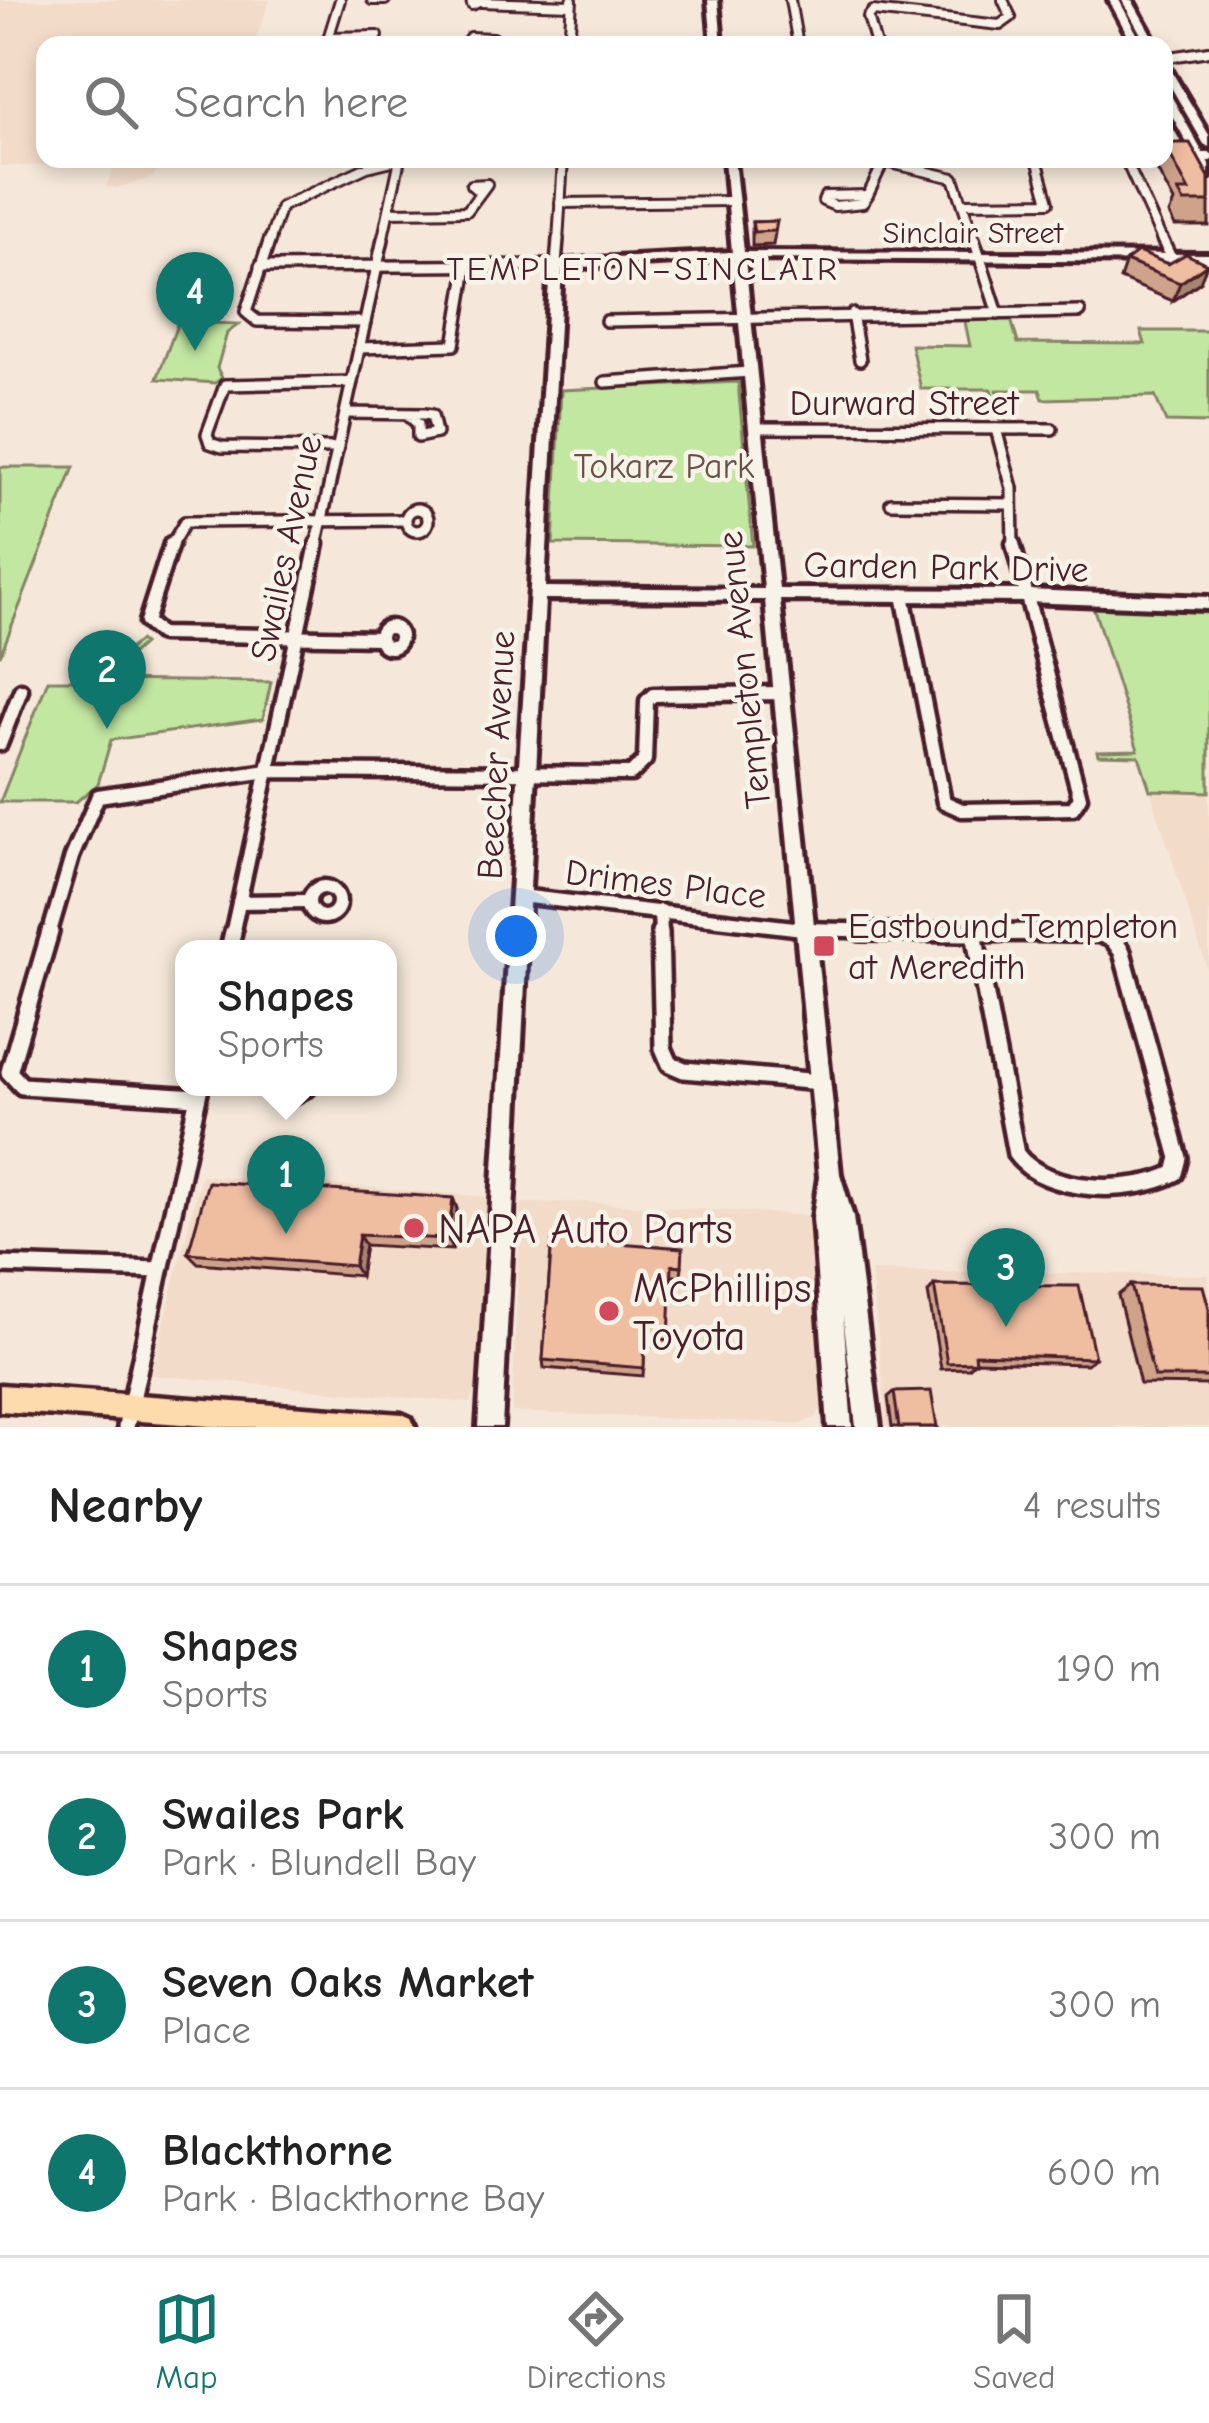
<!DOCTYPE html>
<meta charset="utf-8">
<style>
:root{--surface:#fff;--page:#f6f6f6;--text:#222;--muted:#767676;--line:#e0e0e0;--accent:#0f766e}
body{margin:0;font-family:"Comic Neue",sans-serif;background:var(--page);color:var(--text)}
.you{position:absolute;left:516px;top:936px;width:42px;height:42px;margin:-30px;border:9px solid #fff;border-radius:50%;background:#1a73e8;box-shadow:0 0 0 18px #1a73e833}
.badge{display:grid;place-items:center;width:78px;height:78px;border-radius:50%;background:var(--accent);color:#fff;font-size:39px;font-weight:700}
.pin{position:absolute;translate:-50% -99px;filter:drop-shadow(0 3px 6px #0008)}
.pin::after{content:'';position:absolute;top:63px;width:42px;height:36px;background:inherit;clip-path:polygon(0 0,100% 0,50% 100%)}
.popup{position:absolute;left:175px;top:940px;width:222px;height:156px;box-sizing:border-box;display:grid;place-content:center;border-radius:24px;background:var(--surface);filter:drop-shadow(0 3px 9px #0005);font-size:39px;white-space:nowrap;color:var(--muted)}
.popup b{font-size:45px;color:var(--text)}
.popup::after{content:'';position:absolute;left:50%;top:100%;margin-left:-24px;border:24px solid transparent;border-top-color:var(--surface)}
.list{margin:0;padding:0;list-style:none}
h2{display:flex;justify-content:space-between;align-items:center;height:156px;margin:0;padding:0 48px;font-size:51px}
h2 small{font-size:39px;font-weight:400;color:var(--muted)}
.list li{display:grid;grid-template-columns:78px 1fr auto;gap:36px;align-items:center;box-sizing:border-box;height:168px;padding:0 48px;border-top:3px solid var(--line)}
.list b{display:block;font-size:45px;white-space:nowrap}
.list p{margin:0;font-size:39px;white-space:nowrap;color:var(--muted)}
.list em{font-size:39px;font-style:normal;color:var(--muted)}
.icon{flex:none;width:66px;height:66px;fill:none;stroke:currentColor;stroke-width:2;stroke-linecap:round;stroke-linejoin:round}
.map{position:relative;flex:none;width:1209px;height:1427px;overflow:hidden}
.search{position:absolute;background:var(--surface);box-shadow:0 6px 18px #0003;left:36px;right:36px;top:36px;height:132px;display:flex;align-items:center;gap:30px;box-sizing:border-box;padding:0 42px;border-radius:24px;color:var(--muted);font-size:45px}
.sheet{height:828px;background:var(--surface)}
nav{display:flex;justify-content:space-around;align-items:center;box-sizing:border-box;height:168px;border-top:3px solid var(--line);background:var(--surface);font-size:33px;color:var(--muted)}
nav a{display:grid;justify-items:center;gap:6px}
nav .on{color:var(--accent)}
.map>svg:first-child{display:block}
</style>
<div class="map">
<svg width="1209" height="1427" viewBox="0 0 1209 1427">
<rect width="100%" height="100%" fill="#f5e8da"/>
<filter id="ink" filterUnits="userSpaceOnUse"><feTurbulence type="fractalNoise" baseFrequency=".00833" numOctaves="2"/><feDisplacementMap in="SourceGraphic" scale="24" xChannelSelector="R" yChannelSelector="G"/><feConvolveMatrix kernelMatrix="1 2 1 2 8 2 1 2 1" color-interpolation-filters="sRGB"/></filter>
<g filter="url(#ink)">
<!-- built -->
<g fill="#f3dbc9">
<polygon points="0,0 270,0 254,45 45,45 45,159 213,159 162,162 152,178 116,188 106,187 115,165 0,166"/>
<polygon points="1150,790 1209,792 1209,975"/>
<polygon points="201,1175 491,1197 480,1378 470,1403 151,1375"/>
<polygon points="586,1202 812,1216 825,1404 815,1418 801,1424 512,1412 521,1203"/>
<polygon points="871,1271 1209,1275 1209,1427 887,1427"/>
</g>
<!-- green -->
<g fill="#c2e7a1" stroke="#868366" stroke-width="3">
<polygon points="1010,316 1018,343 1145,344 1141,331 1209,331 1209,423 1166,422 1155,396 1043,399 1040,390 997,390 1005,420 1001,420 991,389 921,389 911,345 970,346 964,317"/>
<polygon points="178,322 239,324 227,333 217,368 222,378 215,383 157,379"/>
<polygon points="738,382 753,546 553,544 561,390"/>
<polygon points="0,467 74,467 0,656"/>
<polygon points="1093,606 1209,613 1209,792 1150,790 1139,756 1098,755 1097,751 1138,750"/>
<polygon points="139,641 143,644 103,680 271,682 263,719 111,740 98,784 76,802 0,802 48,680 90,680"/>
</g>
<g fill="none" stroke-linecap="round" stroke-linejoin="round">
<defs>
<g id="street-far3">
<polyline points="372,0 385,0"/>
<polyline points="471,0 472,5 481,1"/>
<polyline points="790,0 798,45"/>
<polyline points="481,2 571,5"/>
<polyline points="329,37 378,36 370,41 361,37"/>
<polygon points="470,37 493,38 494,44 466,43"/>
<polyline points="326,45 340,0"/>
<polyline points="569,45 572,0"/>
<polyline points="876,45 868,17 873,11 1000,25 1011,17 1003,0"/>
<polyline points="1164,58 1209,51"/>
<polyline points="1164,157 1209,157"/>
<polyline points="873,159 954,178 975,242"/>
<polyline points="1125,159 1163,242"/>
<polygon points="868,195 863,203 835,206 823,201 825,196"/>
<polyline points="868,195 885,159"/>
<polyline points="560,203 733,201"/>
<polyline points="963,203 1049,202 1037,159"/>
<polyline points="389,212 467,211 487,184 471,185 478,191"/>
<polyline points="269,242 281,207 367,167 400,159"/>
<polyline points="382,242 400,159"/>
<polyline points="558,242 563,159"/>
</g>
<g id="street-far2">
<polyline points="270,239 246,312 257,321 365,322"/>
<polyline points="974,239 998,314"/>
<polyline points="1162,239 1171,258"/>
<polyline points="260,267 556,265 558,239"/>
<polyline points="852,314 860,360"/>
<polyline points="606,321 1080,312"/>
<polyline points="359,348 454,345 467,267"/>
<polyline points="605,382 750,372"/>
<polyline points="345,413 424,414 432,415 436,433 418,437 418,424 407,414"/>
<polyline points="756,428 1052,429"/>
<polyline points="996,429 1012,488 1013,547"/>
<polyline points="338,448 222,447 210,443 207,434 225,385 352,382"/>
<polyline points="891,503 1011,504"/>
<circle cx="417" cy="520" r="11"/>
<polyline points="170,547 185,522 405,520"/>
<polyline points="316,547 383,239"/>
</g>
<g id="street-far1">
<polyline points="171,544 146,622 160,634 379,638"/>
<polyline points="903,595 944,802 962,810 1073,808 1080,797 1013,544"/>
<circle cx="390" cy="637" r="10"/>
<polyline points="0,744 21,690"/>
<circle cx="324" cy="902" r="15"/>
<polyline points="520,896 803,929 974,933"/>
<polyline points="239,902 307,901"/>
<polyline points="660,911 661,935"/>
<polyline points="974,933 1104,935"/>
<polyline points="49,935 72,857 98,796 268,771 631,774 645,760 647,701 653,695 782,693"/>
<polyline points="232,935 317,544"/>
</g>
<g id="street">
<polyline points="50,932 9,1072 22,1086 197,1097"/>
<polyline points="660,932 663,1048 670,1064 684,1070 820,1082"/>
<polyline points="861,932 974,933"/>
<path d="M974,933L1016,1154C1045,1194 1134,1195 1175,1173L1179,1158L1122,952L1113,939L1096,932"/>
<polyline points="974,933 1029,932"/>
<polyline points="229,949 233,932"/>
<polyline points="278,1087 293,1095 308,1087"/>
<polyline points="0,1265 160,1270"/>
<polyline points="126,1427 200,1087"/>
</g>
<g id="secondary">
<polygon points="708,0 718,0 722,45 712,45"/>
<polygon points="1109,0 1119,0 1143,45 1133,45"/>
<polygon points="1122,0 1132,0 1157,45 1147,45"/>
<polygon points="1164,64 1169,67 1209,135 1209,147 1204,144 1164,75"/>
<polygon points="1164,89 1169,92 1209,164 1209,177 1204,174 1164,101"/>
<path d="M724,159H734L744,252L1209,254V262L745,259L779,589L1026,590L1209,597V609L1026,602L780,600L840,1174L853,1217L880,1427H856L843,1315L852,1427H828L813,1218L819,1177L765,600L545,599L502,1427H478L550,265L556,261L732,252ZM733,259L764,589L545,587L562,268Z"/>
</g>
<polygon id="primary" points="0,1385 402,1414 411,1418 415,1427 223,1427 0,1411"/>
</defs>
<!-- street-far3 casing -->
<use href="#street-far3" stroke="#4a1f2b" stroke-width="14"/>
<!-- street-far2 casing -->
<use href="#street-far2" stroke="#4a1f2b" stroke-width="16"/>
<!-- street-far1 casing -->
<use href="#street-far1" stroke="#4a1f2b" stroke-width="21"/>
<!-- street casing -->
<use href="#street" stroke="#4a1f2b" stroke-width="24"/>
<!-- secondary casing -->
<use href="#secondary" stroke="#4a1f2b" stroke-width="10"/>
<!-- primary casing -->
<use href="#primary" stroke="#4a1f2b" stroke-width="9"/>
<!-- street-far3 -->
<use href="#street-far3" stroke="#f7f3e8" stroke-width="8"/>
<!-- street-far2 -->
<use href="#street-far2" stroke="#f7f3e8" stroke-width="9"/>
<!-- street-far1 -->
<use href="#street-far1" stroke="#f7f3e8" stroke-width="12"/>
<!-- street -->
<use href="#street" stroke="#f7f3e8" stroke-width="15"/>
<!-- secondary -->
<use href="#secondary" fill="#f7f3e8" fill-rule="evenodd"/>
<!-- primary -->
<use href="#primary" fill="#fedbac" fill-rule="evenodd"/>
</g>
<!-- wall -->
<g fill="#cea38a" stroke="#4a1f2b" stroke-width="3">
<polygon points="1164,143 1209,177 1209,226 1175,226 1169,214 1174,202 1155,166 1158,159 1164,159"/>
<polygon points="777,221 773,245 752,246 752,222"/>
<polygon points="1126,261 1200,282 1173,301 1120,279"/>
<polygon points="453,1198 457,1209 452,1250 365,1245 360,1276 198,1263 188,1253"/>
<polygon points="552,1238 682,1266 681,1276 671,1276 667,1348 645,1346 643,1376 544,1368 543,1360"/>
<polygon points="934,1285 1095,1358 1086,1364 976,1361 969,1368 941,1369 928,1293"/>
<polygon points="1131,1285 1209,1308 1209,1385 1140,1384 1118,1295"/>
<polygon points="894,1392 937,1427 892,1427 888,1397"/>
</g>
<!-- shaded-wall -->
<g fill="#a78470" stroke="#4a1f2b" stroke-width="3">
<polygon points="1207,264 1200,282 1173,301 1180,283"/>
<polygon points="453,1198 457,1209 452,1250 448,1239"/>
<polygon points="359,1235 365,1245 360,1276 354,1266"/>
</g>
<!-- building -->
<g fill="#efbda0" stroke="#4a1f2b" stroke-width="3">
<polygon points="1164,143 1190,143 1209,177 1209,202 1184,202 1178,191 1189,191"/>
<polygon points="777,221 774,231 754,232 752,222"/>
<polygon points="1138,252 1168,264 1186,254 1207,264 1180,283 1126,261"/>
<polygon points="208,1182 453,1198 448,1239 359,1235 354,1266 188,1253"/>
<polygon points="552,1238 683,1248 682,1266 672,1265 669,1340 645,1337 644,1368 543,1360"/>
<polygon points="934,1285 1079,1286 1095,1358 975,1354 976,1362 947,1363"/>
<polygon points="1131,1285 1203,1286 1209,1308 1209,1377 1154,1377"/>
<polygon points="931,1391 937,1427 899,1427 894,1392"/>
</g>
</g>
<!-- markers -->
<g fill="#d1495b" stroke="#f7f3e8" stroke-width="4.5">
<rect x="812" y="934" width="24" height="24" rx="6"/>
<circle cx="414" cy="1228" r="12"/>
<circle cx="609" cy="1311" r="12"/>
</g>
<g text-anchor="middle" stroke-width="9" stroke-linejoin="round" paint-order="stroke">
<!-- far-street labels -->
<g font-size="30" fill="#4a1f2b" stroke="#f7f3e8">
<text x="973" y="243">Sinclair Street</text>
</g>
<!-- far-neighbourhood labels -->
<g font-size="33" letter-spacing="3" fill="#4a1f2b" stroke="#f7f3e8">
<text x="643" y="280">TEMPLETON–SINCLAIR</text>
</g>
<!-- street labels -->
<g font-size="36" fill="#4a1f2b" stroke="#f7f3e8">
<text x="904" y="415">Durward Street</text>
<text transform="translate(285 548) rotate(-78)" y="13">Swailes Avenue</text>
<text transform="translate(946 566) rotate(1)" y="13">Garden Park Drive</text>
<text transform="translate(743 670) rotate(-96)" y="13">Templeton Avenue</text>
<text transform="translate(495 755) rotate(-87)" y="13">Beecher Avenue</text>
<text transform="translate(666 883) rotate(7)" y="13">Drimes Place</text>
</g>
<!-- park labels -->
<g font-size="36" fill="#685148" stroke="#f7f3e8">
<text x="664" y="478">Tokarz Park</text>
</g>
<!-- poi labels -->
<g font-size="36" fill="#4a1f2b" stroke="#f7f3e8" text-anchor="start">
<text x="848" y="938">Eastbound Templeton<tspan x="848" dy="41">at Meredith</tspan></text>
</g>
<!-- near-poi labels -->
<g font-size="42" fill="#4a1f2b" stroke="#f7f3e8" text-anchor="start">
<text x="438" y="1243">NAPA Auto Parts</text>
<text x="633" y="1302">McPhillips<tspan x="633" dy="48">Toyota</tspan></text>
</g>
</g>
</svg>
<div class="you"></div>
<div class="pin badge" style="left:286px;top:1234px">1</div>
<div class="popup"><b>Shapes</b>Sports</div>
<div class="pin badge" style="left:107px;top:729px">2</div>
<div class="pin badge" style="left:1006px;top:1327px">3</div>
<div class="pin badge" style="left:195px;top:351px">4</div>
<div class="search"><svg class="icon" aria-label="search" viewBox="0 0 24 24"><circle cx="10" cy="10" r="6"/><path d="M15 15l6 6"/></svg>Search here</div>
</div>
<section class="sheet">
<h2>Nearby<small>4 results</small></h2>
<ul class="list">
<li><span class="badge">1</span><div><b>Shapes</b><p>Sports</p></div><em>190 m</em></li>
<li><span class="badge">2</span><div><b>Swailes Park</b><p>Park · Blundell Bay</p></div><em>300 m</em></li>
<li><span class="badge">3</span><div><b>Seven Oaks Market</b><p>Place</p></div><em>300 m</em></li>
<li><span class="badge">4</span><div><b>Blackthorne</b><p>Park · Blackthorne Bay</p></div><em>600 m</em></li>
</ul>
</section>
<nav>
<a class="on"><svg class="icon" aria-label="map" viewBox="0 0 24 24"><path d="M3 6l6-2 6 2 6-2v14l-6 2-6-2-6 2zM9 4v14M15 6v14"/></svg>Map</a>
<a><svg class="icon" aria-label="directions" viewBox="0 0 24 24"><path d="M12 3l9 9-9 9-9-9zM9 14v-3h6M13 9l2 2-2 2"/></svg>Directions</a>
<a><svg class="icon" aria-label="saved" viewBox="0 0 24 24"><path d="M7 4h10v16l-5-4-5 4z"/></svg>Saved</a>
</nav>
